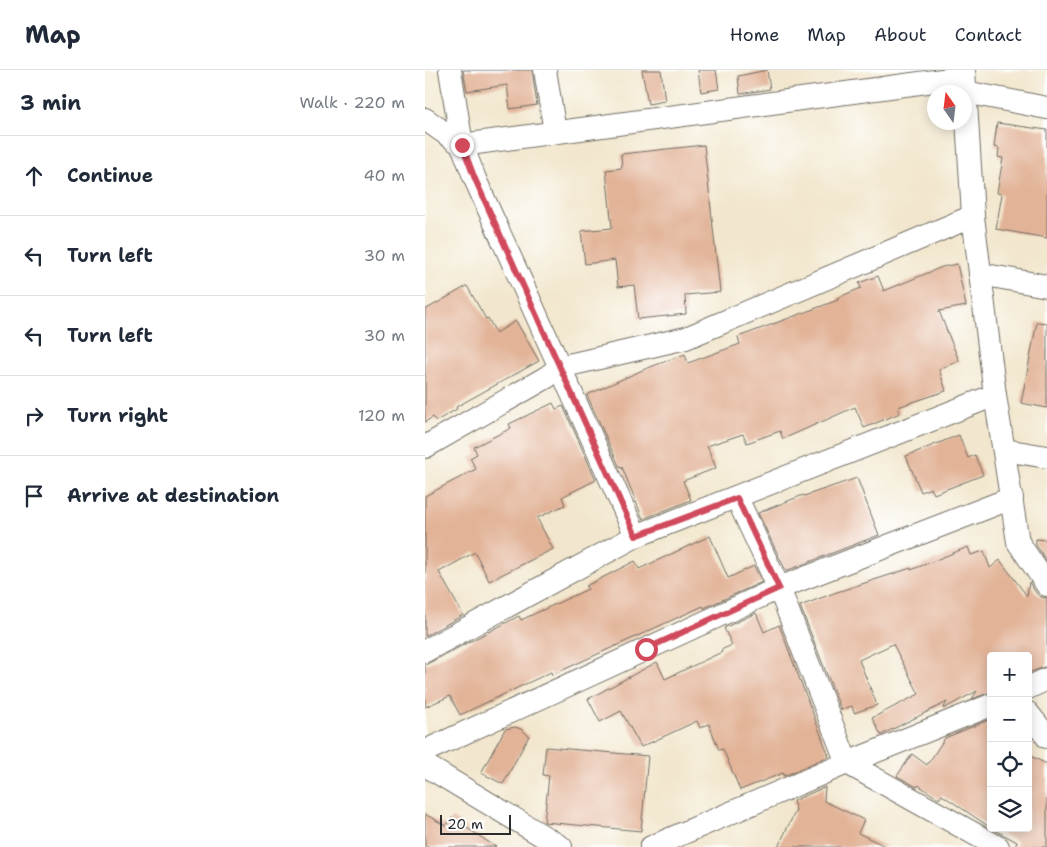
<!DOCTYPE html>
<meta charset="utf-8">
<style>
:root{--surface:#fff;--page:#f6f6f7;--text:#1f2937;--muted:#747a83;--line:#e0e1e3}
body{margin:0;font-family:"Shantell Sans",sans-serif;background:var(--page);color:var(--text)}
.controls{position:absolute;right:15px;bottom:15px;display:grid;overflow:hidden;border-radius:5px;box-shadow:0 2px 12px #0003}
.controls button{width:45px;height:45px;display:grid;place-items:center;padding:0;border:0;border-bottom:1px solid var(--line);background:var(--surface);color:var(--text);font:25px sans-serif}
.compass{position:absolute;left:502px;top:15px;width:45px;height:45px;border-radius:50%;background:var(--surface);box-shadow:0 2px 12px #0003;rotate:346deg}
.scale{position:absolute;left:15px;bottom:12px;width:71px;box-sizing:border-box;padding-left:5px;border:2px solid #2b2b2b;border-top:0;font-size:14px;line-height:18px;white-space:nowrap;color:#2b2b2b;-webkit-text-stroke:4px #fff;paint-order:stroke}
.stop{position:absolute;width:15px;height:15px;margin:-11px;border:4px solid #d1495b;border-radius:50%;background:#fff}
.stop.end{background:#d1495b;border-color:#fff;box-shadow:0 1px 5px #0008}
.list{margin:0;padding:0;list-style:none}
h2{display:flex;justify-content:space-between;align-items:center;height:65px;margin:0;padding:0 20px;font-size:21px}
h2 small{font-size:16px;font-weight:400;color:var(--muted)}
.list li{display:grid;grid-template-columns:32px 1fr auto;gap:15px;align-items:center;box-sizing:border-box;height:80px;padding:0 20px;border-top:1px solid var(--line)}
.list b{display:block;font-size:19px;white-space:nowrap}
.list em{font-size:16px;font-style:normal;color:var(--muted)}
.icon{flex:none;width:28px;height:28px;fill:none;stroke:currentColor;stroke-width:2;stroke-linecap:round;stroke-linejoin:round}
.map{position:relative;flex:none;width:622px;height:777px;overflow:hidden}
header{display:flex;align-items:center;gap:30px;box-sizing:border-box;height:70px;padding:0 25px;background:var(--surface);border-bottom:1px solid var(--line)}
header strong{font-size:24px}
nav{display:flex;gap:28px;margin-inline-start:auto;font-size:18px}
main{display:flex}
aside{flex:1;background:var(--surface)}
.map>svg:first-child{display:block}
</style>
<header>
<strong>Map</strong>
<nav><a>Home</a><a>Map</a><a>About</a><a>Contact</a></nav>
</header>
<main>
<aside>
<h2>3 min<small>Walk · 220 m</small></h2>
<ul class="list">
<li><svg class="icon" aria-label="ahead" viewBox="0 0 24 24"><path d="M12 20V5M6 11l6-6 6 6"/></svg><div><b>Continue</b></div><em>40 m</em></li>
<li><svg class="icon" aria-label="left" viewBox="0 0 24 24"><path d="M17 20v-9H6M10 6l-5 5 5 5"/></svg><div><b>Turn left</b></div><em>30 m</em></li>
<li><svg class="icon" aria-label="left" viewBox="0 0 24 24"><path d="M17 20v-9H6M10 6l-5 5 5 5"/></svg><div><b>Turn left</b></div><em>30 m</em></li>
<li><svg class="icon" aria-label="right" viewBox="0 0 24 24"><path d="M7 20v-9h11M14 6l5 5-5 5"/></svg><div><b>Turn right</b></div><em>120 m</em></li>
<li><svg class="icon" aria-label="arrive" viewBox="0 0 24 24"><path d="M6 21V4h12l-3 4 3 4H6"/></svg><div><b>Arrive at destination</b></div></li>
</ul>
</aside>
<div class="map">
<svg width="622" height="777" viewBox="0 0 622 777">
<rect width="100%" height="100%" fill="#fff"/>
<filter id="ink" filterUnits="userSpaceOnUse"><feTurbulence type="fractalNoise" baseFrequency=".02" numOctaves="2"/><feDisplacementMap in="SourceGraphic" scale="10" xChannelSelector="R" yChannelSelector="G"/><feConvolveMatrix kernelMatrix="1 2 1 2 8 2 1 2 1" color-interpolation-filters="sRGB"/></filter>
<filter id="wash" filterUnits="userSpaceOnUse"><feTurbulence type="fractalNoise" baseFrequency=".0096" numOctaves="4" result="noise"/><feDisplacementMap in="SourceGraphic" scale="20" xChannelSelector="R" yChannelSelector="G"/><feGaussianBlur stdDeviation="1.12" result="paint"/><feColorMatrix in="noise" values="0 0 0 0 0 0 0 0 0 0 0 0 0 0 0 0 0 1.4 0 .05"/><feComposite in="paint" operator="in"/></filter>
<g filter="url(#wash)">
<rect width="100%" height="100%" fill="#f2e7ce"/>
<g id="blocks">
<!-- building -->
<g fill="#e2b397">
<polygon points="38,0 107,0 112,35 85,39 82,15 42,21"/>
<polygon points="217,0 236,0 240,31 223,34"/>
<polygon points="273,0 291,0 294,19 276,22"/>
<polygon points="342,0 345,19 315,24 313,6"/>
<polygon points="572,53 622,60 622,168 571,159 577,124 572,123 578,88 573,87 574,78 569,77"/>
<polygon points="279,75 295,222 260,225 261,244 213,249 209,215 193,217 190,190 160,194 156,161 187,158 181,100 197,98 196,84"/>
<polygon points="532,194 541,236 514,241 534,291 514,299 521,321 473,337 475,343 439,358 430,337 358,369 355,361 322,373 318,364 282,376 291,398 258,411 266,430 218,449 197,397 195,398 162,325 220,299 260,284 263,293 315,274 313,267 413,230 412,228 436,218 434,213 453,206 459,221 517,197"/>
<polygon points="42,216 61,249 63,248 71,263 91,251 114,291 31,337 32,339 11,351 8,347 0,352 0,240"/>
<polygon points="612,252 622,253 622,338 596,333"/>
<polygon points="128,333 131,339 138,336 171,410 137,427 140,435 112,448 128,479 64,511 50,482 14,502 38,545 0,566 0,426 51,399 45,388 52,384 49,377 86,358 84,354"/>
<polygon points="534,365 543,388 550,385 558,405 509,424 506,418 496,422 481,386"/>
<polygon points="432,408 454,465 361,501 333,443 378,425 379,426"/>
<polygon points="285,466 303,508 329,496 337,512 279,538 278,536 127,605 126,602 35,645 25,626 0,637 0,595 94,546 96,550 163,519 161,516 210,491 214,499"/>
<polygon points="611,469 622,470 622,492 611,475"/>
<polygon points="543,477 546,485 559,481 565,498 575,490 602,526 604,512 611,523 616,527 622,528 622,596 603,603 603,586 566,586 566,622 547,629 552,621 518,639 522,632 456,665 447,648 494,624 468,574 434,590 452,635 429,643 427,636 416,640 375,536 409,523 486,498 486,500"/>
<polygon points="331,543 339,562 354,555 404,686 359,706 358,703 315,720 298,679 294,680 284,654 275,658 272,651 216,677 196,641 175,652 163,629 232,592 240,609 297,582 296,580 307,575 299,558"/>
<polygon points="566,649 566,758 517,725 514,729 493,715 492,717 472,706 487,684 502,695 520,668"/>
<polygon points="90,657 96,659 104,666 78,714 56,703 80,659"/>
<polygon points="121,677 223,686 216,761 119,752 124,706 118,705"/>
<polygon points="603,685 622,694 622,777 590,777 592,772 566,758 603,758"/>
<polygon points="400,717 399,731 439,750 433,763 462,777 353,777 371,740 368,731"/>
<polygon points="0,744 21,756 27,748 71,777 0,777"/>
</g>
</g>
</g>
<g filter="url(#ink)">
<use href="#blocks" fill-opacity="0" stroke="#716d64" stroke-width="1"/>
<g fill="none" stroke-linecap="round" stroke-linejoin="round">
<defs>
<g id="minor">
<polyline points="25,0 37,75 50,109 211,466"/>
<polyline points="120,0 130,62"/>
<polyline points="539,0 548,146 570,325 593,472 622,515"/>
<polyline points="540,22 622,38"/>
<polyline points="0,49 37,75 539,7"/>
<polyline points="555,204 622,216"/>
<polyline points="0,377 122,307 135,297 261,268 548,146"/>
<polyline points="579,380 622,387"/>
<polyline points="312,428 354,518 422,693 573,777"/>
<polyline points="0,581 211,466 570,325"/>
<polyline points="603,618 622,609"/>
<polyline points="603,643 622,667"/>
<polyline points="0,681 354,518 587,428"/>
<polyline points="0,695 136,777"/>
<polyline points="226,777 422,693 566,635"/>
</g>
</defs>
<!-- minor casing -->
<use href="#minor" stroke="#716d64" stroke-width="24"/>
<!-- minor -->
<use href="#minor" stroke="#fff" stroke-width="22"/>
</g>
</g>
<g fill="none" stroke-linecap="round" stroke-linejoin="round" filter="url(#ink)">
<!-- route -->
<polyline stroke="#d1495b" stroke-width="6" points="37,75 50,109 211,466 312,428 354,518 221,579"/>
</g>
</svg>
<div class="controls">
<button>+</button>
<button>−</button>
<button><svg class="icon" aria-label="locate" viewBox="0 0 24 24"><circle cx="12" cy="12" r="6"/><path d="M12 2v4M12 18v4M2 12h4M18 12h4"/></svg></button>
<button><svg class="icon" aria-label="layers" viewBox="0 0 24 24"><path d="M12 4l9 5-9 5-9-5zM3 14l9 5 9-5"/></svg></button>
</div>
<svg class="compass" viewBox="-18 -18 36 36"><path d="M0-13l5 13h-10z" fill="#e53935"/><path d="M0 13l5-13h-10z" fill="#747a83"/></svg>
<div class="scale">20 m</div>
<div class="stop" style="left:221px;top:579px"></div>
<div class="stop end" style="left:37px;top:75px"></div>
</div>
</main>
